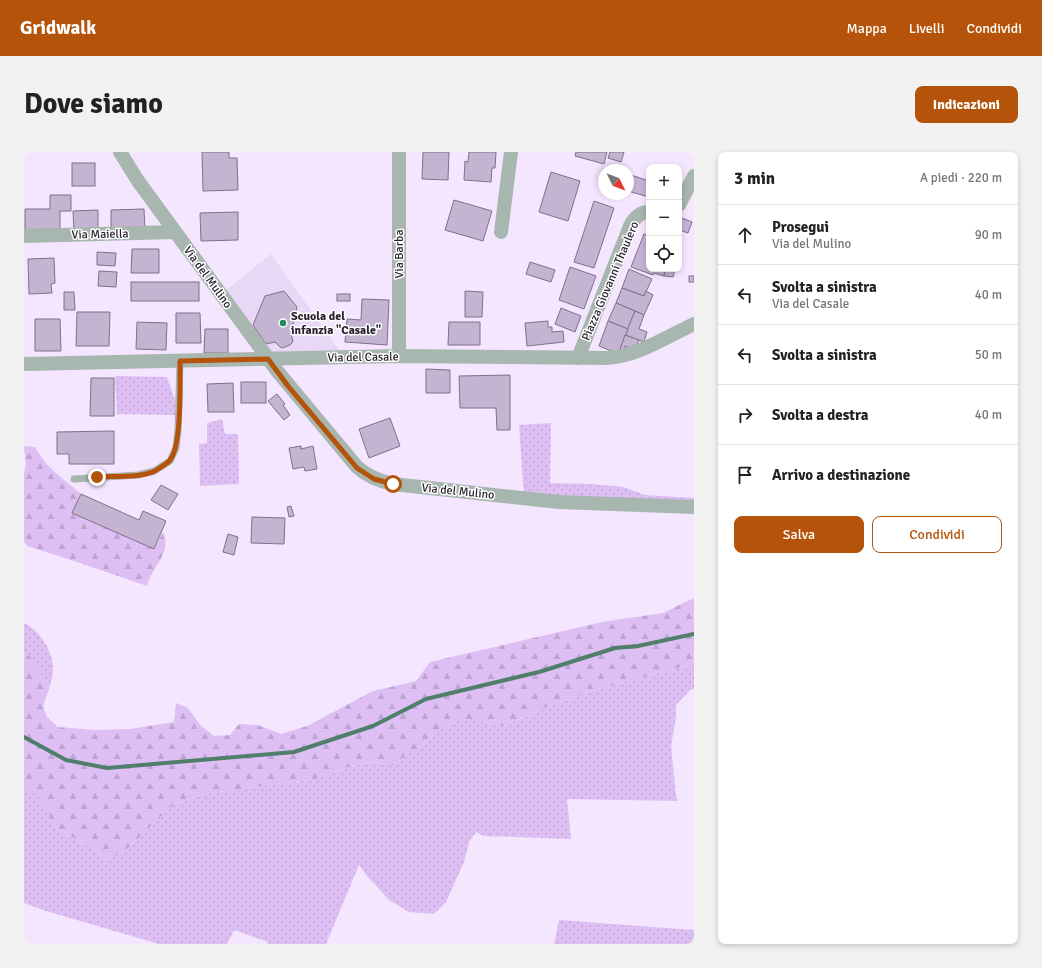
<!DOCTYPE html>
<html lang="it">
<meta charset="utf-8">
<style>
:root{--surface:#fff;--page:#f2f2f2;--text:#222;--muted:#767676;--line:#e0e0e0;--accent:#b45309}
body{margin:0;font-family:Signika,sans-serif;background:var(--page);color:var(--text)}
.controls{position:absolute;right:12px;top:12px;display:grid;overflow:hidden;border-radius:8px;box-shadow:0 2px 6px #0003}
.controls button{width:36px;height:36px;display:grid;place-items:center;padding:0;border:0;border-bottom:1px solid var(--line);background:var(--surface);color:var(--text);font:20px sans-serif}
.compass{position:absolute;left:574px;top:12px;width:36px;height:36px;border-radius:50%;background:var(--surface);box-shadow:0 2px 6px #0003;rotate:133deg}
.stop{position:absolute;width:12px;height:12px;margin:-9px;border:3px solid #b45309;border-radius:50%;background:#fff}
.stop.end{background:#b45309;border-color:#fff;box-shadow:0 1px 4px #0008}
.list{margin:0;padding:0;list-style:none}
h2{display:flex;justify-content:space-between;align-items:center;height:52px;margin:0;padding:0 16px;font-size:17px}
h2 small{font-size:13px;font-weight:400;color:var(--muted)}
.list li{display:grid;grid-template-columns:26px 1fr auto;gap:12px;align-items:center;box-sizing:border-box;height:60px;padding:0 16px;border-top:1px solid var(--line)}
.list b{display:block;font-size:15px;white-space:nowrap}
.list p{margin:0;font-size:13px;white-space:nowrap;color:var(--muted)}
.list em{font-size:13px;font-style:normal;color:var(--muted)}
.actions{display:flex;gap:8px;padding:12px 16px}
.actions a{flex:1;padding:9px 0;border:1px solid var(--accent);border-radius:8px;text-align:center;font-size:14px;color:var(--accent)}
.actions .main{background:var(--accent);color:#fff}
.icon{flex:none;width:22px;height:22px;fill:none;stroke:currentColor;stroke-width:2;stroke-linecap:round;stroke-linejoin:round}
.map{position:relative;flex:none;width:670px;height:792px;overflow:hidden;border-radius:8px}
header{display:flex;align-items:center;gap:24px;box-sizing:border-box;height:56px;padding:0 20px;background:var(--accent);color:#fff}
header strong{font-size:19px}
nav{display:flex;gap:22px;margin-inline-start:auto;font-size:14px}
.intro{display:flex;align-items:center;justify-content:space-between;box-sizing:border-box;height:96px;padding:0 24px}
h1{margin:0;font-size:28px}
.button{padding:10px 18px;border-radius:8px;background:var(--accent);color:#fff;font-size:14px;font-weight:700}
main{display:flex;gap:24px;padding:0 24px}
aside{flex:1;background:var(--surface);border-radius:8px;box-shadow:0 2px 6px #0003}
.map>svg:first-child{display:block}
</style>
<header>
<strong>Gridwalk</strong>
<nav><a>Mappa</a><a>Livelli</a><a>Condividi</a></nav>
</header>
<div class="intro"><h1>Dove siamo</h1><a class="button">Indicazioni</a></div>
<main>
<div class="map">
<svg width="670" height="792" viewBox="0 0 670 792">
<defs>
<pattern id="grass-dots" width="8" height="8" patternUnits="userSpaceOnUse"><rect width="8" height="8" fill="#ddbff4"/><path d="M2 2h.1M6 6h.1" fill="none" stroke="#bea4d2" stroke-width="1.8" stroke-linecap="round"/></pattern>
<pattern id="forest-firs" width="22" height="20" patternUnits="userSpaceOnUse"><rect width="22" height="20" fill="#ddbff4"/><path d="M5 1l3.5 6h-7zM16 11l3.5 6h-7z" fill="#bea4d2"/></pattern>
</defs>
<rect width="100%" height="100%" fill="#f4e6ff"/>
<!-- built -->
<polygon fill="#e8d8f6" points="247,102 318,202 244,204 199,140"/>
<!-- grass -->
<g fill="url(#grass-dots)">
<polygon points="91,224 143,225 152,251 151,263 93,262"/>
<polygon points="198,267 201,282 214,282 215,332 176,334 175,292 183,291 183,271"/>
<polygon points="527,271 526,331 567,332 599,335 621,343 670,346 670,353 500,345 495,273"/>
<path d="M0,471C16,478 30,501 29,518C29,524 27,529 26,534L5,503L0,502Z"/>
<path d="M670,513V537H667L652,553V565L647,594L652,644L654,649L543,647L547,687L460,684L452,680L445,690L440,710L422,750L410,762L385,760L365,748L343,724L335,713L302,792H243L244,790L210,778L203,792H135L22,759L0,751V636C17,640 21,660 31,673C39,682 49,686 60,691C69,696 77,703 85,709L105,695L150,652L181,642L291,627L327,614L349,610L369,613L404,589L419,575L440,567L461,570L478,575L527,553L561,541L657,515Z"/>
<polygon points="535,768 670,778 670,792 530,792"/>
</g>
<!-- forest -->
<g fill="url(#forest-firs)">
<path d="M0,294L11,295C24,318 38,325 57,342L49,361L130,397L139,380C149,400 127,416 123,434L53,410L3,394L0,389V321L2,313Z"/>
<path d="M670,446V513L657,515L561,541L527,553L478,575L461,570L440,567L419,575L404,589L369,613L349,610L327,614L291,627L181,642L150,652L105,695L85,709C77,703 69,696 60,691C49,685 39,682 31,673C20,660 17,640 0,636V502L5,503L26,534L19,554L23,565L34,575L72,578L106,577L150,570L152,551L164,556L177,574L190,584L206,583L215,572L234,573L257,582L283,574L349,539L392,529L406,510L578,470L639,461Z"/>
</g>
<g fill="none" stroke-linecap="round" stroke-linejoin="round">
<!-- stream -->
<polyline stroke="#4f7e6b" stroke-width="4" points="0,585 42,608 83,616 270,600 349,574 402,547 515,520 591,496 614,494 670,482"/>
</g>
<!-- building -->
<g fill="#c4b3d1" stroke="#7f708b">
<polygon points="178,0 205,0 205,6 213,6 214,38 179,39"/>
<polygon points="399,0 425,0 424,28 398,27"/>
<polygon points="445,0 472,0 471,16 468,16 467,30 440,28 441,9 444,10"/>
<polygon points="552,0 583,0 580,12 551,4"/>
<polygon points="586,0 600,0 597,10 584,6"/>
<rect x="48" y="11" width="23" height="23"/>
<polygon points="527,20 556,29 544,69 515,60"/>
<polygon points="604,22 625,29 625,45 604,39"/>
<polygon points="26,43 47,43 47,59 36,59 36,79 1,79 1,57 26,57"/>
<polygon points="430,48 468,59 459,89 421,78"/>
<polygon points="570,49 590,56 570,116 550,110"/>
<polygon points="120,57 121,77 87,78 87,58"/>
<polygon points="74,58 74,78 50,79 49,59"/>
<polygon points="214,60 214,88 177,89 176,61"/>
<polygon points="655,65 668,70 664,81 655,78"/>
<polygon points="620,82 625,84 625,117 641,117 640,124 630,121 629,123 607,115"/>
<polygon points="108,97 135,97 135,121 107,121"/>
<polygon points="73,100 92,101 91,114 73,113"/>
<polygon points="30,106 31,131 27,132 28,141 5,142 4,107"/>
<polygon points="506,110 531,118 527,130 502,122"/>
<polygon points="546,115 572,124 560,157 535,148"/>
<polygon points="605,117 628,127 620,144 598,136"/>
<polygon points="641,117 651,117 649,125 640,124"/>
<polygon points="75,119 93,120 92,135 74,134"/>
<rect x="665" y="124" width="5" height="6"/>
<rect x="107" y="130" width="68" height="19"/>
<polygon points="598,136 620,144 622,139 629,143 620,163 592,151"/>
<polygon points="260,139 273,155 267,181 269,190 266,193 258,196 255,194 251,190 242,192 229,173 241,144"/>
<polygon points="441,139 459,140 458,165 441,165"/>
<polygon points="40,140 50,140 51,158 40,158"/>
<rect x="313" y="142" width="13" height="7"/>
<polygon points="338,147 365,148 363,193 321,190 323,167 337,168"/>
<polygon points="592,151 611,159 604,177 584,169"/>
<polygon points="537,156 557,164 551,180 531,172"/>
<polygon points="611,159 620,163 615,177 623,180 620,190 601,183"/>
<polygon points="53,160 86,160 85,194 52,194"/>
<polygon points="152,161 176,161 177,191 152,191"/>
<polygon points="11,167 36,167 37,199 11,199"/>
<polygon points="524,169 524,175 528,175 528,180 539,179 540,190 503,194 501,171"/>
<polygon points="584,169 604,177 595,200 592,201 575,194"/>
<polygon points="113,170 143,171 142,198 112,197"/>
<polygon points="425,170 456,170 456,193 424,193"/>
<polygon points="181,177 204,177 204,201 180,201"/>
<polygon points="601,183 615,188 611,198 601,194 599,202 595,200"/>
<polygon points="402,217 426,218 426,241 402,241"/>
<polygon points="486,223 486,278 473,278 472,256 436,256 435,224"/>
<polygon points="67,226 90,226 90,264 66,264"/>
<rect x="217" y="230" width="25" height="21"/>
<polygon points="209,231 210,260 184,260 183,232"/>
<polygon points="253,242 261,252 259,253 266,263 260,268 244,249"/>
<polygon points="366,266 376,294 345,306 335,277"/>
<polygon points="90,279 90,312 45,312 45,302 33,302 33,280"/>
<polygon points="277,294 277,297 289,294 293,317 281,319 280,315 269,317 265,296"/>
<polygon points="137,333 154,342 144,358 127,348"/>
<polygon points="57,342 115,368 119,359 142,369 130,397 48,361"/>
<polygon points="267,354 270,364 265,365 263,355"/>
<polygon points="228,365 261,366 260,392 227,391"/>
<polygon points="204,382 214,385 210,403 199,400"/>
</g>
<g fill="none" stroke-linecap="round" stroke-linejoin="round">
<!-- lane -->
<polyline stroke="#a7b6ae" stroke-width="7" points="50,327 114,323 130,319 146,309 152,296 154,278 156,209"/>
<!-- street -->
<g stroke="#a7b6ae" stroke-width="14">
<path d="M96,0L114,29L254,220L333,315C344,325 355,329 369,332L535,350L670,355"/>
<polyline points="655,53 670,24"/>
<polyline points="477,80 487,0"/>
<polyline points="0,84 151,80"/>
<polyline points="375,204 375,0"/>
<path d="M554,206L606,74C610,66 616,60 625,60"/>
<path d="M0,212L375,204L583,206C614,204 642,185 670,172"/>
</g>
</g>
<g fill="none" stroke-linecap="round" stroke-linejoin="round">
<!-- route -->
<path stroke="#b45309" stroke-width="5" d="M73,325C90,324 116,326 131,319C135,316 143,312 146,308C158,294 156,230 156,209L244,207L264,234L333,316L350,327L369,332"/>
</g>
<!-- markers -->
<circle fill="#248862" stroke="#fff" stroke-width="1.5" cx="259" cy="171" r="4"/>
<g text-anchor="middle" stroke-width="3" stroke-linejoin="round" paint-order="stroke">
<!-- street labels -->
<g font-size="12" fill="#29222e" stroke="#fff">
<text transform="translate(76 82) rotate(-1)" y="4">Via Maiella</text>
<text transform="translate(375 102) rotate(-90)" y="4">Via Barba</text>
<text transform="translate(184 125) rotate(54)" y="4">Via del Mulino</text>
<text transform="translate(586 129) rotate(-67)" y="4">Piazza Giovanni Thaulero</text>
<text transform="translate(339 205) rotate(-1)" y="4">Via del Casale</text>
<text transform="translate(434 339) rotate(6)" y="4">Via del Mulino</text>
</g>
<!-- poi labels -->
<g font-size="12" font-weight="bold" fill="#29222e" stroke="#fff" text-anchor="start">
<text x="267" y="168">Scuola del<tspan x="267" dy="14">infanzia "Casale"</tspan></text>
</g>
</g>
</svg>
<div class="controls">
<button>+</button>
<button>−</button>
<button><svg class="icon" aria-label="locate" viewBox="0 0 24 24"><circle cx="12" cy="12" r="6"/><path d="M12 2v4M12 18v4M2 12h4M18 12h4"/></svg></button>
</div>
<svg class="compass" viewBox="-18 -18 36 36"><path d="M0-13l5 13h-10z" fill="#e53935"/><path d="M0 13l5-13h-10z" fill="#767676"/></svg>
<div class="stop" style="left:369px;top:332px"></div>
<div class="stop end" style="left:73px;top:325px"></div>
</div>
<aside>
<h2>3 min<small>A piedi · 220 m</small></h2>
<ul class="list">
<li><svg class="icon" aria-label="ahead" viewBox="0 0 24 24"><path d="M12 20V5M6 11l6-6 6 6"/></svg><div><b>Prosegui</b><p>Via del Mulino</p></div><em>90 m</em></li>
<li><svg class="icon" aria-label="left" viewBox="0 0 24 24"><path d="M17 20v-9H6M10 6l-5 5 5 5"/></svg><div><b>Svolta a sinistra</b><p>Via del Casale</p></div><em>40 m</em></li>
<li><svg class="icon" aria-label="left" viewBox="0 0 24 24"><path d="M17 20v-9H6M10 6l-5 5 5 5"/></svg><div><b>Svolta a sinistra</b></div><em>50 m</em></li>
<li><svg class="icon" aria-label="right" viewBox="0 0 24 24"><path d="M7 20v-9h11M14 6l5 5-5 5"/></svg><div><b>Svolta a destra</b></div><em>40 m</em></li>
<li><svg class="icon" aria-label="arrive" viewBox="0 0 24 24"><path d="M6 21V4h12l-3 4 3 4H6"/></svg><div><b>Arrivo a destinazione</b></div></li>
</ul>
<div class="actions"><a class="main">Salva</a><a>Condividi</a></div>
</aside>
</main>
